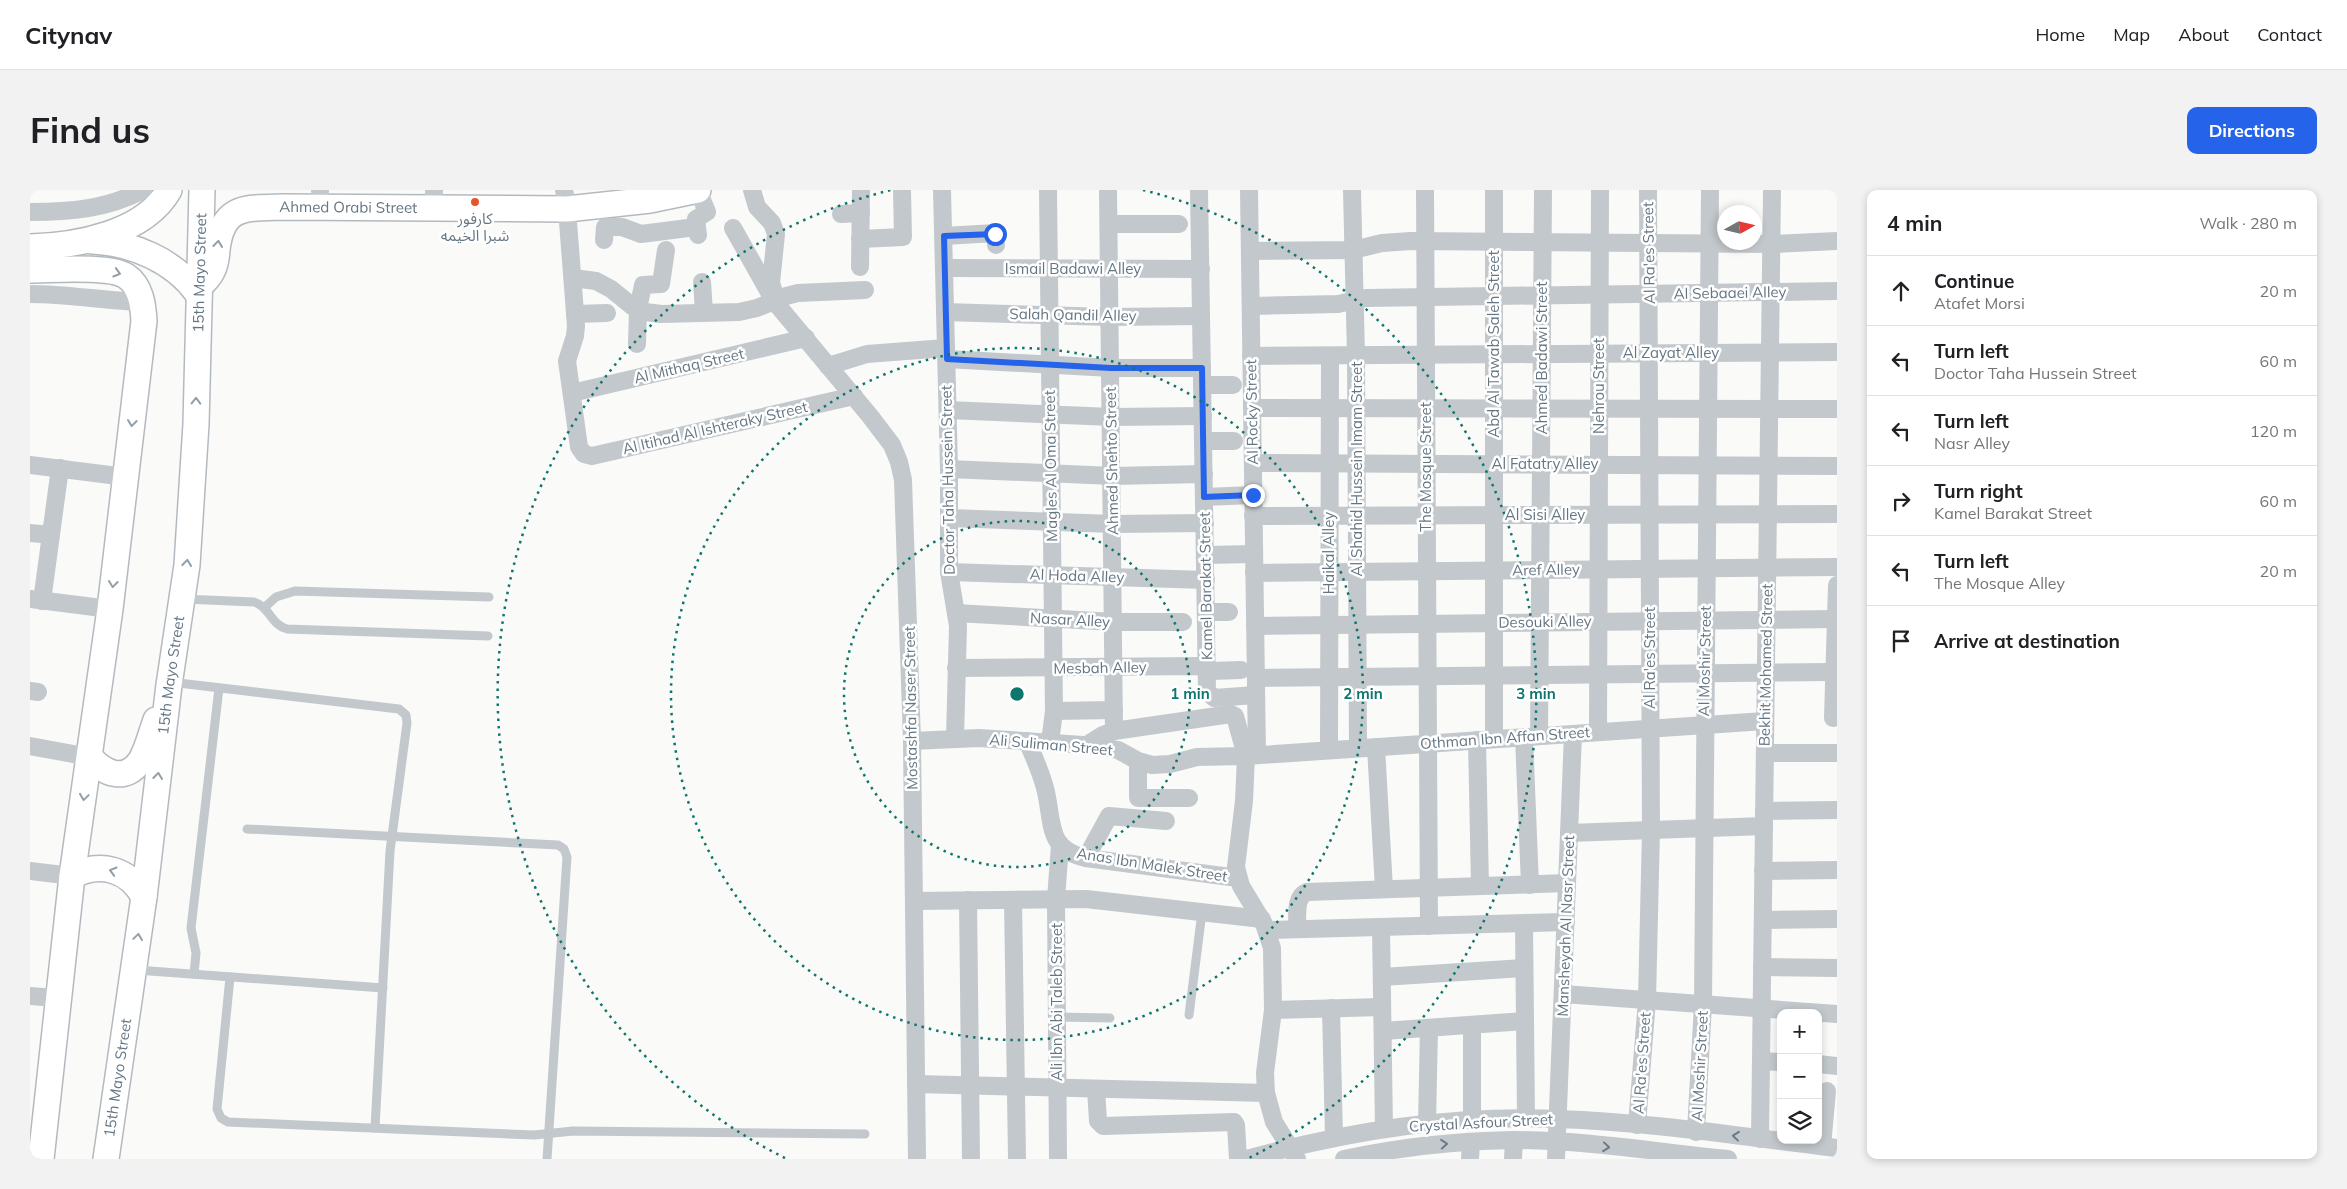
<!DOCTYPE html>
<meta charset="utf-8">
<style>
:root{--surface:#fff;--page:#f2f2f2;--text:#202124;--muted:#757577;--line:#e0e0e0;--accent:#2563eb}
body{margin:0;font-family:Mulish,"Noto Sans Arabic",sans-serif;background:var(--page);color:var(--text)}
.controls{position:absolute;right:15px;bottom:15px;display:grid;overflow:hidden;border-radius:10px;box-shadow:0 2px 8px #0003}
.controls button{width:45px;height:45px;display:grid;place-items:center;padding:0;border:0;border-bottom:1px solid var(--line);background:var(--surface);color:var(--text);font:25px sans-serif}
.compass{position:absolute;left:1687px;top:15px;width:45px;height:45px;border-radius:50%;background:var(--surface);box-shadow:0 2px 8px #0003;rotate:82deg}
.stop{position:absolute;width:15px;height:15px;margin:-11px;border:4px solid #2563eb;border-radius:50%;background:#fff}
.stop.end{background:#2563eb;border-color:#fff;box-shadow:0 1px 5px #0008}
.list{margin:0;padding:0;list-style:none}
h2{display:flex;justify-content:space-between;align-items:center;height:65px;margin:0;padding:0 20px;font-size:21px}
h2 small{font-size:16px;font-weight:400;color:var(--muted)}
.list li{display:grid;grid-template-columns:32px 1fr auto;gap:15px;align-items:center;box-sizing:border-box;height:70px;padding:0 20px;border-top:1px solid var(--line)}
.list b{display:block;font-size:19px;white-space:nowrap}
.list p{margin:0;font-size:16px;white-space:nowrap;color:var(--muted)}
.list em{font-size:16px;font-style:normal;color:var(--muted)}
.icon{flex:none;width:28px;height:28px;fill:none;stroke:currentColor;stroke-width:2;stroke-linecap:round;stroke-linejoin:round}
.map{position:relative;flex:none;width:1807px;height:969px;overflow:hidden;border-radius:10px}
header{display:flex;align-items:center;gap:30px;box-sizing:border-box;height:70px;padding:0 25px;background:var(--surface);border-bottom:1px solid var(--line)}
header strong{font-size:24px}
nav{display:flex;gap:28px;margin-inline-start:auto;font-size:18px}
.intro{display:flex;align-items:center;justify-content:space-between;box-sizing:border-box;height:120px;padding:0 30px}
h1{margin:0;font-size:35px}
.button{padding:12px 22px;border-radius:10px;background:var(--accent);color:#fff;font-size:18px;font-weight:700}
main{display:flex;gap:30px;padding:0 30px}
aside{flex:1;background:var(--surface);border-radius:10px;box-shadow:0 2px 8px #0003}
.map>svg:first-child{display:block}
</style>
<header>
<strong>Citynav</strong>
<nav><a>Home</a><a>Map</a><a>About</a><a>Contact</a></nav>
</header>
<div class="intro"><h1>Find us</h1><a class="button">Directions</a></div>
<main>
<div class="map">
<svg width="1807" height="969" viewBox="0 0 1807 969">
<rect width="100%" height="100%" fill="#fafaf8"/>
<g fill="none" stroke-linecap="round" stroke-linejoin="round">
<defs>
<g id="secondary">
<path d="M63,51C103,53 145,71 168,104"/>
<path d="M0,57C45,56 114,44 139,0"/>
<path d="M0,80C22,80 79,75 96,86C111,96 113,115 114,131L80,419L42,686L11,969"/>
<path id="s1" d="M174,92C184,82 186,73 187,60C192,15 215,18 253,17L537,19L620,10L668,0"/>
<path d="M60,567C74,584 96,593 111,570C118,558 121,543 126,530"/>
<path d="M42,686C70,671 99,679 114,707"/>
<path id="s2" d="M76,969L114,707L139,495L157,375L166,234L172,0"/>
</g>
</defs>
<!-- secondary casing -->
<use href="#secondary" stroke="#b3babf" stroke-width="28"/>
<!-- lane -->
<g stroke="#c3c8cc" stroke-width="9">
<path d="M153,409L224,412C240,417 241,435 257,439L458,446"/>
<polyline points="235,417 246,407 265,401 459,407"/>
<polyline points="140,492 369,519 376,525 377,533 360,661 345,938"/>
<polyline points="217,639 528,655 534,659 537,667 517,969"/>
<polyline points="106,780 353,798"/>
<polyline points="164,784 166,763 161,738 189,498"/>
<polyline points="200,787 187,919 191,928 198,932 504,945 543,941 835,944"/>
<polyline points="1159,825 1172,722"/>
<polyline points="1027,827 1080,828"/>
</g>
<!-- street -->
<g stroke="#c3c8cc" stroke-width="18">
<polyline points="534,0 535,5"/>
<polyline points="722,0 727,17 742,33 746,44 741,93 746,108"/>
<polyline points="912,0 919,279 919,382 928,436 925,548"/>
<polyline points="1018,0 1024,521 1020,552"/>
<polyline points="1078,0 1084,541"/>
<polyline points="1169,0 1177,501 1184,508 1226,505"/>
<polyline points="1219,0 1227,565"/>
<polyline points="1322,0 1326,166 1328,558"/>
<polyline points="1395,0 1399,736"/>
<polyline points="1464,0 1464,549"/>
<polyline points="290,1 290,0"/>
<polyline points="404,3 404,0"/>
<polyline points="537,19 546,136 545,146 537,171 549,257 554,264 562,266 824,206"/>
<path d="M0,22C40,22 77,19 113,0"/>
<polyline points="811,24 831,23"/>
<polyline points="1079,34 1149,34"/>
<polyline points="703,38 744,111 840,226 862,255 869,272 873,290 882,551 887,969"/>
<polyline points="668,45 666,29 677,22 668,0"/>
<polyline points="914,46 965,43 966,55"/>
<polyline points="830,49 873,47 872,0"/>
<polyline points="574,50 575,37 592,37 611,44 658,38"/>
<polyline points="1220,61 1323,60 1352,53 1381,51 1741,54 1807,51"/>
<polyline points="830,77 831,0"/>
<polyline points="914,78 1171,79"/>
<polyline points="543,88 566,91 581,99 602,116 615,122 631,124 709,122 727,118 756,106 768,103 835,100"/>
<polyline points="672,92 674,122"/>
<path d="M0,104C38,104 75,111 113,112"/>
<polyline points="1221,116 1308,114 1336,108 1807,101"/>
<polyline points="915,122 1080,127 1171,126"/>
<polyline points="545,124 577,123"/>
<polyline points="607,154 608,119 613,95 631,94 636,60"/>
<polyline points="1221,166 1807,162"/>
<polyline points="917,169 1081,178 1172,178"/>
<polyline points="798,176 837,164 916,158"/>
<polyline points="1172,195 1203,195"/>
<polyline points="542,203 776,148"/>
<polyline points="1222,218 1807,219"/>
<polyline points="918,220 1082,227 1173,226"/>
<polyline points="1173,251 1204,251"/>
<polyline points="1223,273 1807,276"/>
<polyline points="0,275 96,287"/>
<polyline points="919,279 1083,286 1174,284"/>
<polyline points="1174,307 1223,305"/>
<polyline points="1223,326 1807,324"/>
<polyline points="920,328 1083,334 1175,333"/>
<polyline points="0,343 21,345"/>
<polyline points="1175,365 1224,364"/>
<polyline points="919,382 1176,390"/>
<polyline points="1224,383 1807,377"/>
<polyline points="0,409 80,419"/>
<polyline points="12,411 30,278"/>
<polyline points="1176,422 1199,422"/>
<polyline points="926,423 1085,432 1153,432"/>
<polyline points="1225,436 1806,429"/>
<polyline points="926,478 1172,476 1181,481 1211,480"/>
<polyline points="1226,488 1804,482"/>
<polyline points="0,501 8,502"/>
<polyline points="1024,521 1084,520"/>
<polyline points="1803,528 1807,395"/>
<polyline points="1568,542 1570,0"/>
<polyline points="1509,546 1513,0"/>
<polyline points="1494,547 1500,695"/>
<polyline points="1447,550 1450,696"/>
<polyline points="882,551 949,548 1068,556 1088,560 1108,571 1122,575 1140,574 1167,567 1216,566 1735,531"/>
<path d="M997,551C1004,567 1012,584 1016,602C1023,633 1017,660 1056,668L1208,688"/>
<polyline points="1057,555 1073,545 1084,541 1201,524 1205,526 1216,566 1214,611 1206,677 1211,696 1234,734 1242,758 1243,820 1235,883 1236,903 1244,932 1267,969"/>
<polyline points="0,556 60,567"/>
<polyline points="1346,557 1354,699"/>
<polyline points="1299,560 1300,166"/>
<polyline points="1735,563 1807,563"/>
<polyline points="1108,571 1108,608 1159,608"/>
<polyline points="1734,621 1807,620"/>
<polyline points="1539,643 1734,636"/>
<polyline points="1056,668 1079,626 1136,631"/>
<polyline points="0,681 42,686"/>
<polyline points="1733,681 1807,680"/>
<polyline points="938,710 941,969"/>
<polyline points="983,710 987,969"/>
<polyline points="884,711 1056,709 1232,729"/>
<polyline points="1733,730 1807,729"/>
<polyline points="1494,733 1496,928"/>
<polyline points="1351,737 1354,939"/>
<path d="M1267,739C1268,727 1264,707 1277,702L1537,693"/>
<polyline points="1237,740 1536,732"/>
<polyline points="1732,777 1807,778"/>
<polyline points="1352,787 1494,778"/>
<polyline points="1533,804 1807,824"/>
<polyline points="0,806 27,808"/>
<polyline points="1301,818 1304,948"/>
<polyline points="1243,820 1352,817"/>
<polyline points="1442,835 1442,930"/>
<polyline points="1353,841 1495,831"/>
<polyline points="1731,871 1751,872"/>
<polyline points="1788,874 1807,876"/>
<polyline points="886,894 1236,903"/>
<polyline points="1066,899 1068,931 1073,936 1204,932 1206,935 1208,969"/>
<polyline points="1397,934 1399,838"/>
<polyline points="1607,935 1617,810 1621,640 1618,0"/>
<polyline points="1666,942 1673,814 1680,0"/>
<polyline points="1730,949 1742,0"/>
<polyline points="1792,956 1797,901"/>
<polyline points="1028,969 1026,709 1030,655"/>
<path d="M1217,969C1318,941 1423,924 1528,929C1620,932 1715,947 1807,958"/>
<path d="M1314,969C1370,957 1426,951 1483,950C1555,950 1627,962 1698,969"/>
<polyline points="1440,969 1441,952"/>
<polyline points="1483,969 1484,950"/>
<polyline points="1526,969 1543,544"/>
</g>
<!-- secondary -->
<use href="#secondary" stroke="#fff" stroke-width="25"/>
</g>
<!-- one-way arrows -->
<defs><path id="oneway-chevron" d="M-2-3.5L2.5 0L-2 3.5" fill="none" stroke-width="1.6" stroke-linecap="round" stroke-linejoin="round" transform="scale(1.25)"/></defs>
<g stroke="#939fa8">
<use href="#oneway-chevron" transform="translate(188 54) rotate(-84)"/>
<use href="#oneway-chevron" transform="translate(87 83) rotate(17)"/>
<use href="#oneway-chevron" transform="translate(166 211) rotate(-89)"/>
<use href="#oneway-chevron" transform="translate(102 233) rotate(97)"/>
<use href="#oneway-chevron" transform="translate(157 373) rotate(-84)"/>
<use href="#oneway-chevron" transform="translate(83 394) rotate(97)"/>
<use href="#oneway-chevron" transform="translate(128 586) rotate(-83)"/>
<use href="#oneway-chevron" transform="translate(54 607) rotate(98)"/>
<use href="#oneway-chevron" transform="translate(83 681) rotate(-164)"/>
<use href="#oneway-chevron" transform="translate(108 747) rotate(-82)"/>
</g>
<g stroke="#6a7a87">
<use href="#oneway-chevron" transform="translate(1706 946) rotate(-174)"/>
<use href="#oneway-chevron" transform="translate(1414 954) rotate(-5)"/>
<use href="#oneway-chevron" transform="translate(1576 957) rotate(6)"/>
</g>
<g fill="none" stroke-linecap="round" stroke-linejoin="round">
<!-- route -->
<polyline stroke="#2563eb" stroke-width="6" points="965,44 914,46 917,169 1081,178 1172,178 1174,307 1223,305"/>
</g>
<!-- distance rings -->
<g fill="none" stroke="#0f766e" stroke-width="2.5" stroke-dasharray="2.5 5">
<circle cx="987" cy="504" r="173"/>
<circle cx="987" cy="504" r="346"/>
<path d="M755 968A519 519 0 0 1 861 0M1113 0A519 519 0 0 1 1219 968"/>
</g>
<!-- markers -->
<circle fill="#e4572e" stroke="#fff" stroke-width="2" cx="445" cy="12" r="5"/>
<g text-anchor="middle" stroke-width="5" stroke-linejoin="round" paint-order="stroke">
<!-- street labels -->
<g font-size="15" fill="#657683" stroke="#fff">
<text dy="5" stroke="none"><textPath href="#s1" startOffset="192">Ahmed Orabi Street</textPath></text>
<text transform="translate(1619 63) rotate(-91)" y="5">Al Ra'es Street</text>
<text x="1043" y="84">Ismail Badawi Alley</text>
<text dy="5" stroke="none"><textPath href="#s2" startOffset="892">15th Mayo Street</textPath></text>
<text transform="translate(1700 103) rotate(-1)" y="5">Al Sebaaei Alley</text>
<text transform="translate(1043 125) rotate(1)" y="5">Salah Qandil Alley</text>
<text transform="translate(1464 154) rotate(-90)" y="5">Abd Al Tawab Saleh Street</text>
<text x="1641" y="168">Al Zayat Alley</text>
<text transform="translate(1512 168) rotate(-90)" y="5">Ahmed Badawi Street</text>
<text transform="translate(659 176) rotate(-13)" y="5">Al Mithaq Street</text>
<text transform="translate(1569 196) rotate(-90)" y="5">Nehrou Street</text>
<text transform="translate(1222 222) rotate(-91)" y="5">Al Rocky Street</text>
<text transform="translate(685 238) rotate(-13)" y="5">Al Itihad Al Ishteraky Street</text>
<text transform="translate(1082 271) rotate(-91)" y="5">Ahmed Shehto Street</text>
<text x="1515" y="279">Al Fatatry Alley</text>
<text transform="translate(1021 276) rotate(-91)" y="5">Magles Al Oma Street</text>
<text transform="translate(1396 277) rotate(-90)" y="5">The Mosque Street</text>
<text transform="translate(1327 279) rotate(-90)" y="5">Al Shahid Hussein Imam Street</text>
<text transform="translate(918 290) rotate(-91)" y="5">Doctor Taha Hussein Street</text>
<text x="1515" y="330">Al Sisi Alley</text>
<text transform="translate(1299 363) rotate(-90)" y="5">Haikal Alley</text>
<text transform="translate(1516 380) rotate(-1)" y="5">Aref Alley</text>
<text transform="translate(1047 386) rotate(2)" y="5">Al Hoda Alley</text>
<text transform="translate(1176 396) rotate(-91)" y="5">Kamel Barakat Street</text>
<text transform="translate(1040 430) rotate(3)" y="5">Nasar Alley</text>
<text transform="translate(1515 432) rotate(-1)" y="5">Desouki Alley</text>
<text transform="translate(1620 468) rotate(-90)" y="5">Al Ra'es Street</text>
<text transform="translate(1675 471) rotate(-89)" y="5">Al Moshir Street</text>
<text transform="translate(1736 475) rotate(-89)" y="5">Bekhit Mohamed Street</text>
<text transform="translate(1070 478) rotate(-1)" y="5">Mesbah Alley</text>
<text dy="5" stroke="none"><textPath href="#s2" startOffset="488">15th Mayo Street</textPath></text>
<text transform="translate(881 518) rotate(-91)" y="5">Mostashfa Naser Street</text>
<text transform="translate(1475 548) rotate(-4)" y="5">Othman Ibn Affan Street</text>
<text transform="translate(1021 555) rotate(5)" y="5">Ali Suliman Street</text>
<text transform="translate(1122 675) rotate(9)" y="5">Anas Ibn Malek Street</text>
<text transform="translate(1536 736) rotate(-88)" y="5">Mansheyah Al Nasr Street</text>
<text transform="translate(1027 812) rotate(-90)" y="5">Ali Ibn Abi Taleb Street</text>
<text transform="translate(1612 873) rotate(-86)" y="5">Al Ra'es Street</text>
<text transform="translate(1670 876) rotate(-87)" y="5">Al Moshir Street</text>
<text dy="5" stroke="none"><textPath href="#s2" startOffset="82">15th Mayo Street</textPath></text>
<text transform="translate(1451 933) rotate(-3)" y="5">Crystal Asfour Street</text>
</g>
<!-- poi labels -->
<g font-size="15" fill="#657683" stroke="#fff">
<text x="445" y="34">كارفور<tspan x="445" dy="17">شبرا الخيمه</tspan></text>
</g>
</g>
<circle cx="987" cy="504" r="8" fill="#0f766e" stroke="#fff" stroke-width="2.5"/>
<g font-size="15" text-anchor="middle" font-weight="bold" fill="#0f766e" stroke="#fff" stroke-width="5" stroke-linejoin="round" paint-order="stroke">
<text x="1160" y="509">1 min</text>
<text x="1333" y="509">2 min</text>
<text x="1506" y="509">3 min</text>
</g>
</svg>
<div class="controls">
<button>+</button>
<button>−</button>
<button><svg class="icon" aria-label="layers" viewBox="0 0 24 24"><path d="M12 4l9 5-9 5-9-5zM3 14l9 5 9-5"/></svg></button>
</div>
<svg class="compass" viewBox="-18 -18 36 36"><path d="M0-13l5 13h-10z" fill="#e53935"/><path d="M0 13l5-13h-10z" fill="#757577"/></svg>
<div class="stop" style="left:965px;top:44px"></div>
<div class="stop end" style="left:1223px;top:305px"></div>
</div>
<aside>
<h2>4 min<small>Walk · 280 m</small></h2>
<ul class="list">
<li><svg class="icon" aria-label="ahead" viewBox="0 0 24 24"><path d="M12 20V5M6 11l6-6 6 6"/></svg><div><b>Continue</b><p>Atafet Morsi</p></div><em>20 m</em></li>
<li><svg class="icon" aria-label="left" viewBox="0 0 24 24"><path d="M17 20v-9H6M10 6l-5 5 5 5"/></svg><div><b>Turn left</b><p>Doctor Taha Hussein Street</p></div><em>60 m</em></li>
<li><svg class="icon" aria-label="left" viewBox="0 0 24 24"><path d="M17 20v-9H6M10 6l-5 5 5 5"/></svg><div><b>Turn left</b><p>Nasr Alley</p></div><em>120 m</em></li>
<li><svg class="icon" aria-label="right" viewBox="0 0 24 24"><path d="M7 20v-9h11M14 6l5 5-5 5"/></svg><div><b>Turn right</b><p>Kamel Barakat Street</p></div><em>60 m</em></li>
<li><svg class="icon" aria-label="left" viewBox="0 0 24 24"><path d="M17 20v-9H6M10 6l-5 5 5 5"/></svg><div><b>Turn left</b><p>The Mosque Alley</p></div><em>20 m</em></li>
<li><svg class="icon" aria-label="arrive" viewBox="0 0 24 24"><path d="M6 21V4h12l-3 4 3 4H6"/></svg><div><b>Arrive at destination</b></div></li>
</ul>
</aside>
</main>
